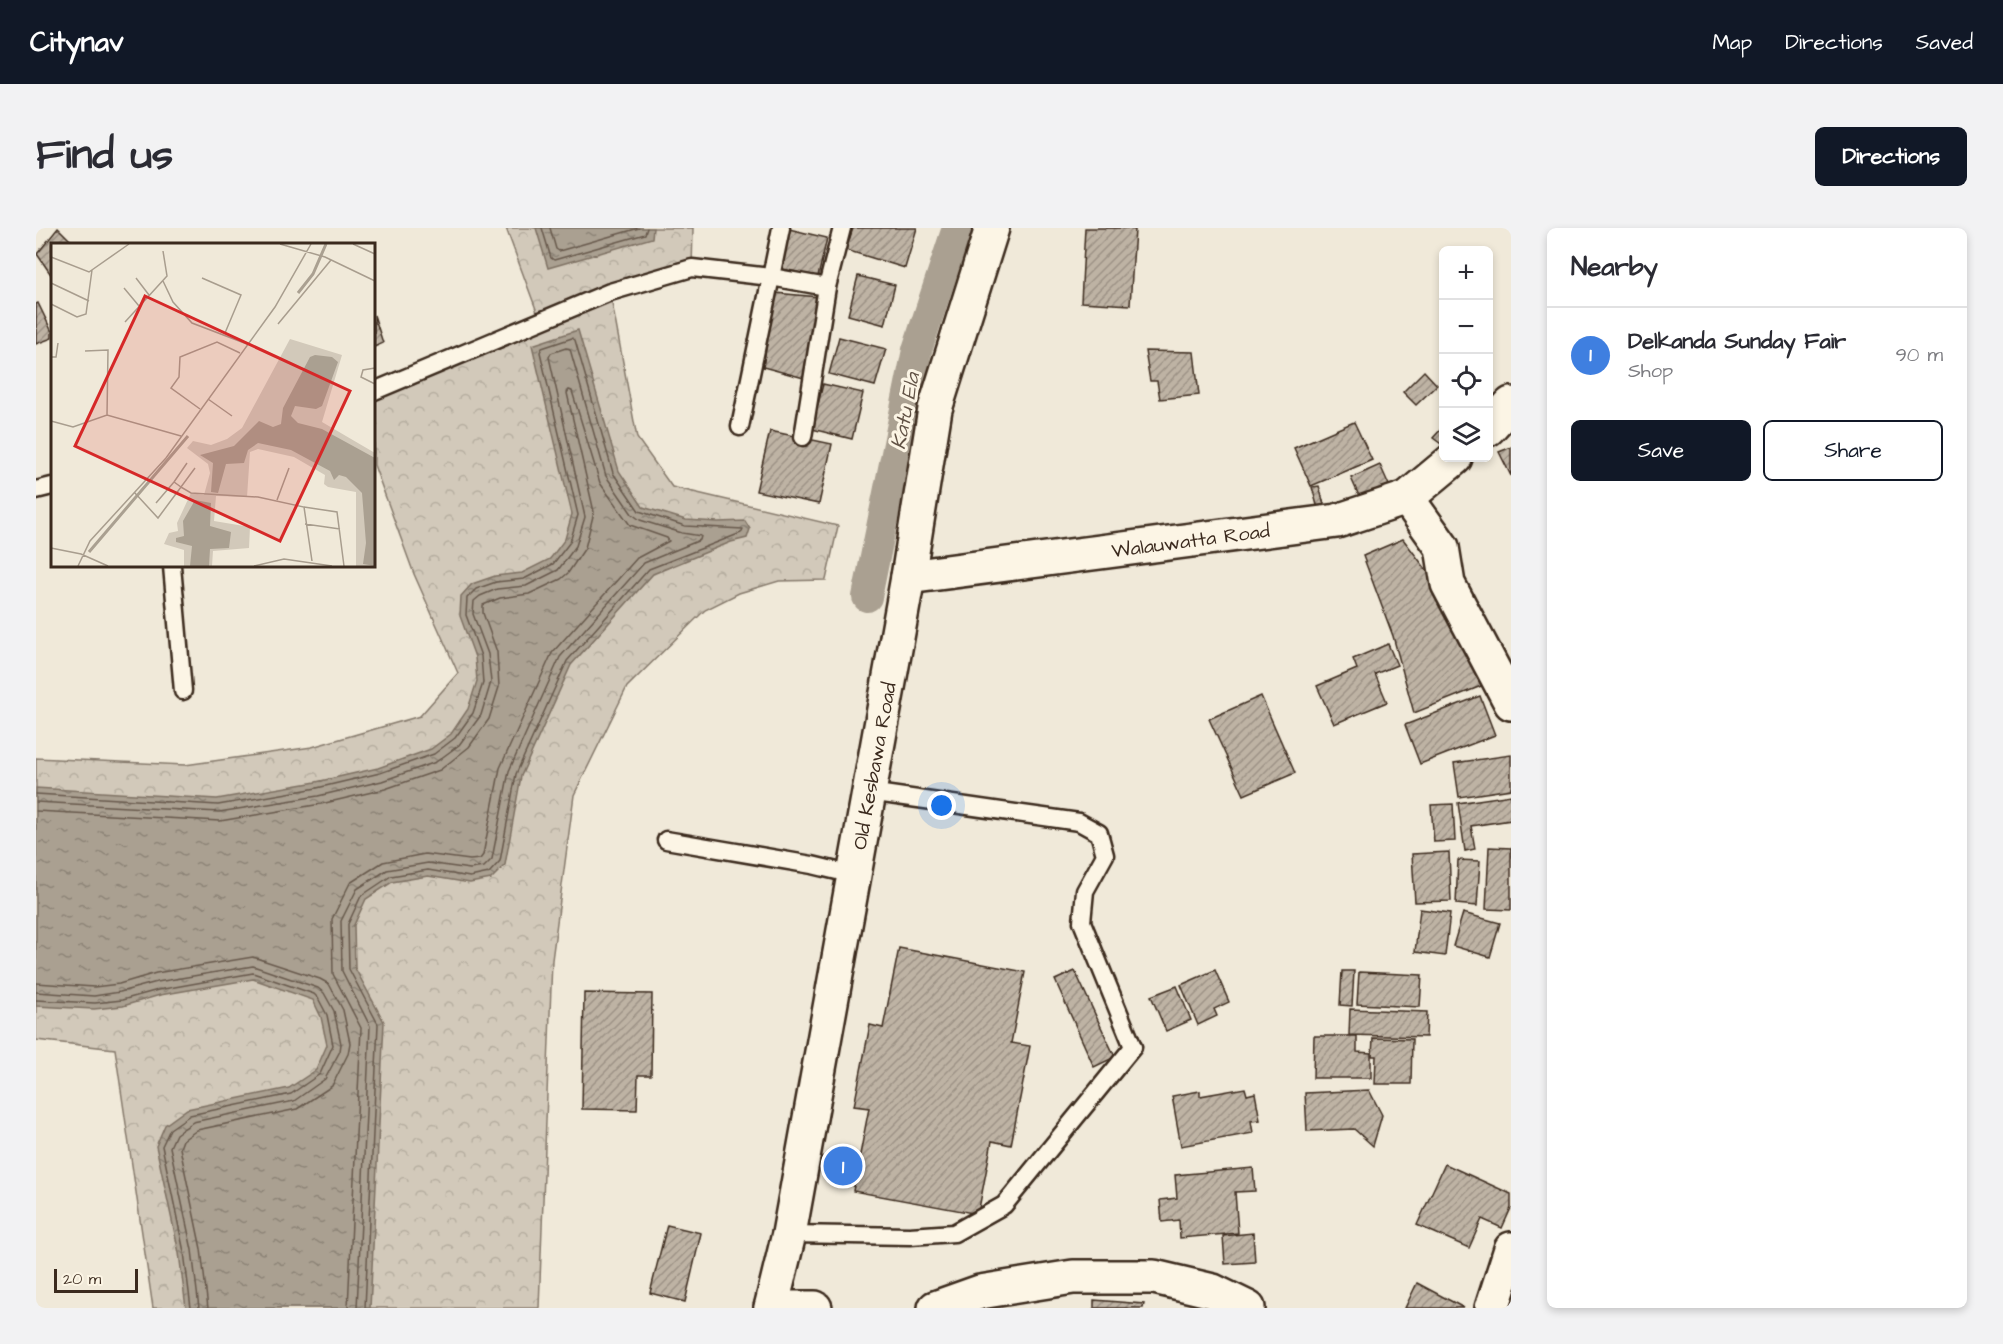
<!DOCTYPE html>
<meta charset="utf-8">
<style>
:root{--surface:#fff;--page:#f2f2f3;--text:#2b2b33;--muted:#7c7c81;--line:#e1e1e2;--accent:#111827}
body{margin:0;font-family:"Architects Daughter",sans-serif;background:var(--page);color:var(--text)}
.controls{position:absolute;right:18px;top:18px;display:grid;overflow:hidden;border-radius:9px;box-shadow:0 3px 9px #0003}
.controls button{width:54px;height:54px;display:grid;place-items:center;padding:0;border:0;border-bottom:2px solid var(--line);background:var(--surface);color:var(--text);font:30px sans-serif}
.scale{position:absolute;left:18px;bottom:15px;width:84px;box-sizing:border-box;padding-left:6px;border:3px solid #3b2a1e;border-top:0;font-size:16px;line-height:21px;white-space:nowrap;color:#3b2a1e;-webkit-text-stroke:4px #fcf5e5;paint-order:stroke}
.you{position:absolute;left:906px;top:578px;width:21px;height:21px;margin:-15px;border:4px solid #fff;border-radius:50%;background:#1a73e8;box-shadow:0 0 0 9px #1a73e833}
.badge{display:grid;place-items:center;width:39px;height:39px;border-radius:50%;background:var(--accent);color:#fff;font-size:20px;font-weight:700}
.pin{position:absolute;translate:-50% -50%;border:3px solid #fff;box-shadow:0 2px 6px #0006}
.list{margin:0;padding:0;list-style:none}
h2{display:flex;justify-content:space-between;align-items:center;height:78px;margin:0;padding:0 24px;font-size:26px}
h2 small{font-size:20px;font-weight:400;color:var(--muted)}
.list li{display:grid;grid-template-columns:39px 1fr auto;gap:18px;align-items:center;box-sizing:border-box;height:96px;padding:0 24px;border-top:2px solid var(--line)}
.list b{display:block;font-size:22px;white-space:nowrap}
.list p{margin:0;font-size:20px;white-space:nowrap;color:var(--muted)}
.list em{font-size:20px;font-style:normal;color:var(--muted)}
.actions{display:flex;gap:12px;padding:18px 24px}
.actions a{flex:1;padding:14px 0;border:2px solid var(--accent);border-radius:9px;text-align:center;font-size:21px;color:var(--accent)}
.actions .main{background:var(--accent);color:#fff}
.icon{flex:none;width:33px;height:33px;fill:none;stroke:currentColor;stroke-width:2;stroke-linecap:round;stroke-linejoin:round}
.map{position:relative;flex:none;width:1475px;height:1080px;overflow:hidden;border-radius:9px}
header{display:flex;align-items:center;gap:36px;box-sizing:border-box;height:84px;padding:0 30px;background:var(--accent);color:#fff}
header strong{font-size:28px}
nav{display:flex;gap:33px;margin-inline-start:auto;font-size:21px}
.intro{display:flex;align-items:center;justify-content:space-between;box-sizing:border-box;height:144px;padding:0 36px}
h1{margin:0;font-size:42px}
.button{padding:15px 27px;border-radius:9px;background:var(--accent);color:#fff;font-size:21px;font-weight:700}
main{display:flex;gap:36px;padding:0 36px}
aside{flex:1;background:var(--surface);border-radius:9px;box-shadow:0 3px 9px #0003}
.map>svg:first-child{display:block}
</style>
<header>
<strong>Citynav</strong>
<nav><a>Map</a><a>Directions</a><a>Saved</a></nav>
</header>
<div class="intro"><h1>Find us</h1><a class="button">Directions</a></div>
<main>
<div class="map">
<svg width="1475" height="1080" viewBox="0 0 1475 1080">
<defs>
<pattern id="park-crowns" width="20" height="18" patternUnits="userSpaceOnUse" patternTransform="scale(1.5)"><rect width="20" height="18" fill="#d2c9ba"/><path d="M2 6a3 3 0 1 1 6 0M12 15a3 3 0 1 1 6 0" fill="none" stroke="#b5ad9f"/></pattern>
<pattern id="water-ripples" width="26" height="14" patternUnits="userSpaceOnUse" patternTransform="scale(1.5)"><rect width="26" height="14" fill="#aaa091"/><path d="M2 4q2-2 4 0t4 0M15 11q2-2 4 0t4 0" fill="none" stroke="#8c8376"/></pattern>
<pattern id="building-hatch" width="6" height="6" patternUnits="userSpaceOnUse" patternTransform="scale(1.5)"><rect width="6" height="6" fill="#beb3a4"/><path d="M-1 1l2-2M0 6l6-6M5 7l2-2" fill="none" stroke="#9c9285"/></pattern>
</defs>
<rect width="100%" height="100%" fill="#f0e9d9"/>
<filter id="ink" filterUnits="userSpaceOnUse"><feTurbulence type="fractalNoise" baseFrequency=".0167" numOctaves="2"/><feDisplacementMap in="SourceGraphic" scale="12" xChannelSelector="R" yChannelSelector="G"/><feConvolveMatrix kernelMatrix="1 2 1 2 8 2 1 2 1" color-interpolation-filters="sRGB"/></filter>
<g filter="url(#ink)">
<!-- park -->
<polygon fill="url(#park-crowns)" stroke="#867a6c" stroke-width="1.5" points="470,0 657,0 656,40 574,64 601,210 636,259 802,298 790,352 743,353 703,365 669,382 591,459 538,567 516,732 503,1080 117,1080 79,821 0,812 0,530 149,537 276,519 384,488 422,445 378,346 338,237 338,163 504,92"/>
<!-- water -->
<g fill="url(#water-ripples)" stroke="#7e7163" stroke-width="1.5">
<polygon points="500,0 617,0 616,10 512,40"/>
<polygon points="542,102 583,243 607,279 650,292 682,294 709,293 714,301 711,310 695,314 617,346 535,437 485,548 469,637 455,651 434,655 392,648 356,654 330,671 318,697 319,740 348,794 334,1080 150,1080 143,1025 120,918 129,897 151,881 253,860 280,842 291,817 285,789 277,772 217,751 124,767 87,778 58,781 0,778 0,560 181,571 280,554 342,540 395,521 415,506 432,481 441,453 439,429 424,388 425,368 436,356 459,348 486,345 514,331 529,311 536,286 496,117"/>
</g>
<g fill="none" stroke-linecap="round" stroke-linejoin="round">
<!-- shore -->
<g stroke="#67594c" stroke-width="1.5">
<polyline points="506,0 515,30 518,32 609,6 611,0"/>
<polyline points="514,0 520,21 523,23 603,0"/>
<polyline points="0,566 182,577 281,560 344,545 398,526 419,510 437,485 447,455 445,428 430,387 431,370 440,361 460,354 488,351 517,336 534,314 542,287 504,124 506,120 536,110 539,112 577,245 603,283 649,298 707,301 705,305 613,341 531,433 480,546 464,633 453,645 434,649 392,642 355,648 325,668 312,696 313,741 342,796 329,1080"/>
<polyline points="0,574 183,584 282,568 346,553 400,534 423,517 445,487 455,454 452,426 437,386 438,373 444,368 461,361 490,358 522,342 540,318 549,289 513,129 515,125 530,120 534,121 570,248 596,286 604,292 646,305 665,308 664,312 608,335 524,429 473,543 456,631 448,639 434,641 392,635 351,642 321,661 305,693 306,743 334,798 321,1080"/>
<polyline points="0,583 184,593 285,576 349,561 404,542 433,519 453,491 463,459 461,424 447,385 447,377 464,370 493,366 525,351 532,345 549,320 558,284 531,165 533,162 536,163 564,255 594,297 631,310 633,313 601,330 516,425 464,540 447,627 444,631 434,632 389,626 347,634 314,655 296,691 297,746 325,800 312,1080"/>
<polyline points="0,755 58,759 83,756 120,745 217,729 284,751 293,756 307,782 314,815 312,826 296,858 261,881 161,902 147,912 144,920 165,1021 172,1080"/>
<polyline points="0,764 58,768 84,764 121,754 217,738 282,760 288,765 298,783 305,816 304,823 289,851 258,873 157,894 140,906 134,919 156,1022 163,1080"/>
<polyline points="0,772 59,775 86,772 122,762 217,745 278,766 282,770 291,787 297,817 284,846 255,866 154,887 134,901 126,918 148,1024 155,1080"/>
</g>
<!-- canal -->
<polyline stroke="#aaa091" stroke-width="30" points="831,369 881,122 921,0"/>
</g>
<!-- building -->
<g fill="url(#building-hatch)" stroke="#3b2a1e" stroke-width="1.5">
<polygon points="22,0 38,16 16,16 16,48 1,26"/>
<polygon points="817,0 881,0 869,40 810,22"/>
<polygon points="1049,0 1093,0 1099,2 1094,77 1045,74"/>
<polygon points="753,1 791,10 782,49 743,40"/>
<polygon points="822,48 859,57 849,97 812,87"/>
<polygon points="739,65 783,69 768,150 727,139"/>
<polygon points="2,75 16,104 16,110 0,116 0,76"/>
<polygon points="338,87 347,115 338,119"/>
<polygon points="803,109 850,121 839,158 793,146"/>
<polygon points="1109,123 1158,124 1163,167 1124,171 1121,153 1114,153"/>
<polygon points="1388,143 1401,157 1380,177 1367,164"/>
<polygon points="787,156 827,165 816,211 776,201"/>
<polygon points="1318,194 1336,232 1275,258 1258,220"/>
<polygon points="1408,198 1408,218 1397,210"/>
<polygon points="734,203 796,216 783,276 720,263"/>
<polygon points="1475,219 1475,248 1463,224"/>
<polygon points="1344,237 1353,257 1324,270 1315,250"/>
<polygon points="1283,258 1289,280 1282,281 1276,259"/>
<polygon points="1367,311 1418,378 1460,452 1378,485 1357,408 1327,328"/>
<polygon points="1352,416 1361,437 1339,446 1351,474 1298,496 1281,458 1321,441 1317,431"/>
<polygon points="1225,468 1259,545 1208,567 1173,491"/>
<polygon points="1444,468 1459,507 1384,536 1369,497"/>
<polygon points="1475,527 1475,561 1423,569 1418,535"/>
<polygon points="1475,567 1475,592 1435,598 1439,621 1429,623 1422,575"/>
<polygon points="1417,576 1419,613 1398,614 1395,577"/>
<polygon points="1453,619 1475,620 1475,682 1450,681"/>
<polygon points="1413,624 1415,673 1379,674 1376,626"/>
<polygon points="1422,632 1444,633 1441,678 1420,676"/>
<polygon points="1384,681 1414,685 1409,728 1379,724"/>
<polygon points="1427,685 1464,695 1454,729 1417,718"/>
<polygon points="863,720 989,744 975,815 994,818 975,917 956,913 942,986 817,963 833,880 818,878 834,797 847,800"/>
<polygon points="1179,742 1193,774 1178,781 1181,788 1162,797 1145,757"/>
<polygon points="1039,743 1079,829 1058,839 1019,752"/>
<polygon points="1306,743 1318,743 1316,778 1304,777"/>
<polygon points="1323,744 1386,747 1384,779 1321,776"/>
<polygon points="1141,758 1155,792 1130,803 1115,768"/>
<polygon points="548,765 616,766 615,847 602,847 601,882 546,881"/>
<polygon points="1314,781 1391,784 1390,809 1313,807"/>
<polygon points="1278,808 1321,808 1321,824 1335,825 1335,850 1277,850"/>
<polygon points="1337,810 1376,811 1375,856 1339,856 1340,828 1336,828"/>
<polygon points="1209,860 1211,867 1219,865 1224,892 1215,893 1217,905 1145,918 1136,868 1164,863 1164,868"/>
<polygon points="1333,862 1346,887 1337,918 1318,901 1271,903 1269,865"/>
<polygon points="1409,936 1475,966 1475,980 1466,1000 1446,991 1433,1020 1381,997"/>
<polygon points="1217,940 1219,963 1199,964 1202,1005 1144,1010 1143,992 1126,994 1124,972 1141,970 1139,947"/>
<polygon points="631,997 665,1005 649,1074 614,1065"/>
<polygon points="1217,1005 1219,1034 1189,1036 1187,1008"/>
<polygon points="1381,1055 1428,1080 1369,1080"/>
<polygon points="1058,1072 1108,1076 1107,1080 1058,1080"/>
</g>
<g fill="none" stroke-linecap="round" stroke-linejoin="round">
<defs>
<g id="lane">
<polyline points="338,163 574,64 656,40 735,49 745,0"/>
<polyline points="704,199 735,49 791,59 806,0"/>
<polyline points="767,209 791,59"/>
<polyline points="0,262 16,258"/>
<polyline points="136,338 147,463"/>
<polyline points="630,612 776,637 818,647"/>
<polyline points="753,1006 874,1008 918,1005 968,977 1097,819 1046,694 1049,663 1069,627 1063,605 1043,594 833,564"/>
</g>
<g id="street">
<polyline points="1452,201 1475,176"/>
<polyline points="1371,270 1406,319 1412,356 1475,475"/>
<path id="s1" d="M872,349L1301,293L1371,270L1419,230"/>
<polyline points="735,1080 779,1080"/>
<polyline points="899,1080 944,1064 1037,1049 1118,1049 1177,1063 1212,1080"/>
<polyline points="1456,1080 1475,1021"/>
</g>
<g id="primary">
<path id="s2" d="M735,1080L753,1006L872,349L899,181L956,0"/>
</g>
</defs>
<!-- lane casing -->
<use href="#lane" stroke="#3b2a1e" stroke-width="21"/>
<!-- street casing -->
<use href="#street" stroke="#3b2a1e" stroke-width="38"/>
<!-- primary casing -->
<use href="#primary" stroke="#3b2a1e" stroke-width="38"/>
<!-- lane -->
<use href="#lane" stroke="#fcf5e5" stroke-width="16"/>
<!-- street -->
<use href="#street" stroke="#fcf5e5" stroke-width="33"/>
<!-- primary -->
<use href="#primary" stroke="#fcf5e5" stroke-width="33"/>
</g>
</g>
<g text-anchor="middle" stroke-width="6" stroke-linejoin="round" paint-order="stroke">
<!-- street labels -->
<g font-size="20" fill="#3b2a1e" stroke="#fcf5e5">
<text dy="7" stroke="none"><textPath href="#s1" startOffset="285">Walauwatta Road</textPath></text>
<text dy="7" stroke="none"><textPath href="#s2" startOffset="552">Old Kesbawa Road</textPath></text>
</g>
<!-- water labels -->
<g font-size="21" font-style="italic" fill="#625346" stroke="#fcf5e5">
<text transform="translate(869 183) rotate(-79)" y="7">Katu Ela</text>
</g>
</g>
<!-- overview -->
<g transform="translate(15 15)">
<rect width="324" height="324" fill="#f0e9d9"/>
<path d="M239,96L291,112L271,179L324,210V323H305V249L277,244L273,241L274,232L243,214L207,206L199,209L196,254L165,253L163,278L199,284L198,305L162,308L161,323H133V307L113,301L118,290L127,288L126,280L140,250L153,252L159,230L157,221L136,205L142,198L160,202L176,196L191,185Z" fill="#d2c9ba"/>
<path d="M264,112L281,114L287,119L271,163L265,166L244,163L240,173L247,180L271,186L324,215V323L312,321L315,300L311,250L295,234L288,232L283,237L279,228L240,207L207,200L197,207L193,220L175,221L167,250L160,249L162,220L149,212L183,203L208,178L222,184L230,181L232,165L259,114ZM144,257L160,260L159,283L180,289L178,305L159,306L158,323H139L141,303L125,299V295L133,293L132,278Z" fill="#aaa091"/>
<path fill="none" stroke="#aaa091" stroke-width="3" d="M247,50L262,31L275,1M38,309L137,193"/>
<path fill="none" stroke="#a89d8e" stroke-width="1.5" d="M229,1L274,14L324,38M302,1L324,11M0,14L38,29L78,1M85,35L98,52M151,35L190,52L174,90M112,38L122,59L141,80L196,101M0,40L38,58M73,45L88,63M0,61L26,74L35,71L41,27M74,79L116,33L112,8M227,81L280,17M34,108L57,107L56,172M0,114H5L7,100M324,125L312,127L310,134L324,141M157,156L181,173M149,166L120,145L128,134L129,114L166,99L189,110M0,178L22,184L56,172L130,193M123,239L136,220M83,249L107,275L130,244L140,250L207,254L253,264L261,318M226,257L238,225M105,260L123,239L130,244L144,225M253,264L286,269L293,323M254,281L289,286M0,305L30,311L57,323M27,323L39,298L115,215L224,64L260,1M203,323L233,316L281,323"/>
<path fill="#d62828" fill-opacity="0.15" stroke="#d62828" stroke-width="3" d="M94,53L299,148L229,298L24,203Z"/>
<rect width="324" height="324" fill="none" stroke="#3b2a1e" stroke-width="3"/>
</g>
</svg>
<div class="controls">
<button>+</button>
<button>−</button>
<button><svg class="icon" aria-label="locate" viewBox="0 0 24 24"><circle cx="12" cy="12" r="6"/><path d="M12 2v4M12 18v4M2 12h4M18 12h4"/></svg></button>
<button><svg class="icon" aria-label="layers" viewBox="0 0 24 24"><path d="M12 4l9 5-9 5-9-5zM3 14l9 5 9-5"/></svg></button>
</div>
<div class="scale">20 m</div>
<div class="you"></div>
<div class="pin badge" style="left:807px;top:938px;background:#3f7fe0">1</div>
</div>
<aside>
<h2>Nearby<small></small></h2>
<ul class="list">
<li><span class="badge" style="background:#3f7fe0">1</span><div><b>Delkanda Sunday Fair</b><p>Shop</p></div><em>90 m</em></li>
</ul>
<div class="actions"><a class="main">Save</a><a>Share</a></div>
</aside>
</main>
